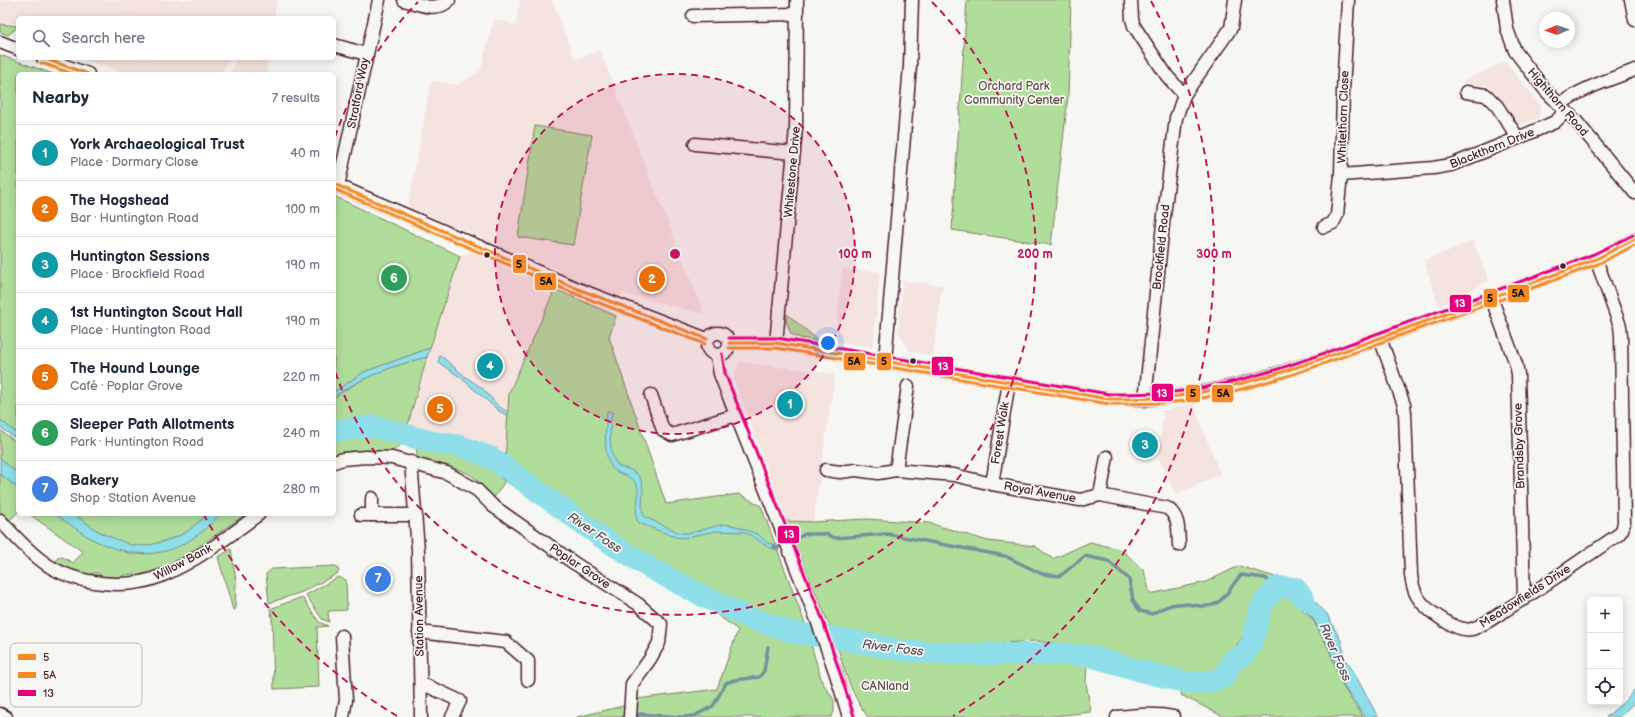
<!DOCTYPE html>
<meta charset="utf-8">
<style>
:root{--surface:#fff;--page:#f6f6f7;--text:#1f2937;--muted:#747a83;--line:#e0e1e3;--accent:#4a1f2b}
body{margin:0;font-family:"Balsamiq Sans",sans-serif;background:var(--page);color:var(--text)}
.controls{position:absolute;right:12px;bottom:12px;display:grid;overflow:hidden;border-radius:6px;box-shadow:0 2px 10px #0003}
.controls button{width:36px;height:36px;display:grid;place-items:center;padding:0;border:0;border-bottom:1px solid var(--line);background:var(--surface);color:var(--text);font:20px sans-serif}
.compass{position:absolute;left:1539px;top:12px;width:36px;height:36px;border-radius:50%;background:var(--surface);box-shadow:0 2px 10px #0003;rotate:268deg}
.you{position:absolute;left:828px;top:343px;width:14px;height:14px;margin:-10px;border:3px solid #fff;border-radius:50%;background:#1a73e8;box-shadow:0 0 0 6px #1a73e833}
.badge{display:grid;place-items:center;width:26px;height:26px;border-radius:50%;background:var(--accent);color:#fff;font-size:13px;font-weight:700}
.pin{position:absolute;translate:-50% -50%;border:2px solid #fff;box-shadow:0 1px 4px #0006}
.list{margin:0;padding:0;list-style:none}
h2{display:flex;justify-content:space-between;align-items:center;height:52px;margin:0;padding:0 16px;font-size:17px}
h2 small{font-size:13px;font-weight:400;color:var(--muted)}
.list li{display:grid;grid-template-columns:26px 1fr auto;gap:12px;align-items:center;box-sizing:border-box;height:56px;padding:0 16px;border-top:1px solid var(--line)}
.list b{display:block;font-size:15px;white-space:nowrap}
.list p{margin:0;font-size:13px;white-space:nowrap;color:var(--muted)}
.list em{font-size:13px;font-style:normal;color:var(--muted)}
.icon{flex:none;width:22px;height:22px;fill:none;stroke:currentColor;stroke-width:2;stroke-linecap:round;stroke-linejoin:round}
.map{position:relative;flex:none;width:1635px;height:717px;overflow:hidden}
.search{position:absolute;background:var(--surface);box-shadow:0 2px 10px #0003;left:16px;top:16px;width:320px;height:44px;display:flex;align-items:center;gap:10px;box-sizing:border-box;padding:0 14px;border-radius:6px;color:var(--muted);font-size:15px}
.panel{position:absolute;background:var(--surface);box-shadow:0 2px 10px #0003;left:16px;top:72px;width:320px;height:444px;border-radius:6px}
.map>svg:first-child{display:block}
</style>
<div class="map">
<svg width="1635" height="717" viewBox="0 0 1635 717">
<rect width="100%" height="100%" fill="#f6f6f2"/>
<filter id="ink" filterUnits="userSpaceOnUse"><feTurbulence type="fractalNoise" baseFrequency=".025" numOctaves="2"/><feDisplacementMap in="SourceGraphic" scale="8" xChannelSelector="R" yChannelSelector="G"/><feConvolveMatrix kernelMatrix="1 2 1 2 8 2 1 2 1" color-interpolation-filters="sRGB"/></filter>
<g filter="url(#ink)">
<!-- built -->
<g fill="#f4e3de">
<polygon points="0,0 277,0 274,18 18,18 18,23 0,23"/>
<polygon points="520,0 552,0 575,60 600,50 704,314 622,293 616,316 555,289 509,393 505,481 406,437 427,357 460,256 494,245 476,235 408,207 431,81 458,85 481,70 494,19 516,25"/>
<polygon points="80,58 232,58 219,74 127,74"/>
<polygon points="236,58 268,58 266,74 231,74"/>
<polygon points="1505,62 1541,106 1538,118 1518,125 1500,102 1502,101 1487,84 1479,87 1463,81"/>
<polygon points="1473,241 1489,281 1439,306 1424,261"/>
<polygon points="842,269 880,272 873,347 835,342"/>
<polygon points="903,281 942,285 933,357 910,351 898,331"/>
<polygon points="740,362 835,374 813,522 786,521 733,377"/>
<polygon points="1193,404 1220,474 1176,495 1159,458 1163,411"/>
</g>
<!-- green -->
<g fill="#b1dd9b" stroke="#7e7e63">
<polygon points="967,0 1071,0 1068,97 1051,245 952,230"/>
<polygon points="0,24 18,26 18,27 8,35 0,32"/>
<polygon points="0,55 53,74 18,74 18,434 0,420"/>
<polygon points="535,126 592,135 573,245 518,237"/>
<polygon points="334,196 460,256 430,348 364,372 334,392"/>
<path d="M555,289L616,316L609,337L666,504L739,494L761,506L804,621L822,682L834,700V712L831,717H636L637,699L717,689L738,630L689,594L505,481L493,499C486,490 479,480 469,474C454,466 434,466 417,457L416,439L430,447L459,451L494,471L504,481L509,393Z"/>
<polygon points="787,314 819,341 800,338 791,334 786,321"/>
<path d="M427,357L407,428L394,424L375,422H349L334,426V398C363,376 392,366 427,357Z"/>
<polygon points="0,430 18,444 18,474 0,458"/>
<path d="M371,432L406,437L405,442C400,445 394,451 389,452C371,457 352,446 334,456V434Z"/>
<polygon points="0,474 18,488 18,512 10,520 17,526 14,528 0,511"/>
<polygon points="29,514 55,514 92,539 131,554 144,554 199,533 221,514 246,514 175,563 153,573 136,577 135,574 123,575 122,578 99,576 99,573 92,573 90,575 74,571 56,562 58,557 62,557 73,563 83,552"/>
<polygon points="73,514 208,514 188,531 179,536 139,550 101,533"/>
<polygon points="866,519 929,523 988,541 1035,546 1053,559 1090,542 1122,550 1144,571 1150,594 1206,582 1239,566 1282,579 1227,660 1222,674 1207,679 1192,679 1089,649 1037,641 931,647 896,644 832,632 786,521 813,522"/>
<polygon points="231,549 236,581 235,610 233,610 218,557"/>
<polygon points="336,566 339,571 337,574 302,592 269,603 266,574 272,569"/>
<polygon points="338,577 346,580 347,610 328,611 329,622 322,619 306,595"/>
<polygon points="1283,591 1313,620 1329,649 1343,687 1363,717 1224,717 1181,695 1182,688 1201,689 1222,683 1254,646 1265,624 1267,610"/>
<polygon points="302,597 319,622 328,626 317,627 319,687 274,689 272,617 270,609"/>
<path d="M835,638L851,650L898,656L1016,659H1087L1086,683L1091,712L1044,717H868C850,694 843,665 835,638Z"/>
<polygon points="623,706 626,717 577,717"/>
</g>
<!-- water -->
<g fill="#8edfea" stroke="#73929e">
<path d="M430,348L427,357C394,365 363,377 334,396V392L364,372Z"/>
<polygon points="440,355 467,378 482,388 498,406 509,413 507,415 499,411 460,377 438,362"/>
<path d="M607,411L612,412C610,424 607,462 621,467C628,469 636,471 640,478C647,488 638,510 645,517L680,533H690L724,524L736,526L759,535L767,543L776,545L779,551L768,547L754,537L744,532L716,531L682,538L675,537L639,523C632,515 640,500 638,490C636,475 620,476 613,469C602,456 606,426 607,411Z"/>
<polygon points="0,420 18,434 18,440 0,427"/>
<polygon points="349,422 394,424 407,428 406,437 371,432 334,434 334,426"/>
<polygon points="0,458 18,474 18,488 0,474"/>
<path d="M55,514H73L101,533L131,545L145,546L162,542L179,536L188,531L208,514H221C182,555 146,565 94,540C80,533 68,522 55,514Z"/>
<polygon points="1282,579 1291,582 1301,587 1327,614 1341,641 1346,661 1352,669 1378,717 1365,717 1344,687 1329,648 1313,619 1293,596 1289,592 1280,589"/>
<polygon points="1635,689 1635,702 1619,717 1606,717 1625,701"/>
</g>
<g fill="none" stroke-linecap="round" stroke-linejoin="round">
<!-- stream -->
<g stroke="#73929e" stroke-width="3.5">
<path d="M774,547L777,548L805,534H826L835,538L887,534L1005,556L1042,574L1060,576L1085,556L1108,561L1129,579L1133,600L1140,611L1152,614C1160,609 1168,605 1177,604C1192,602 1202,611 1217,603C1228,596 1232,584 1241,575L1265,578L1277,587"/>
<polyline points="633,717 641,714 681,717"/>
<polyline points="683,717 694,716 713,706 726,683 734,680 759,677 764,671 768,647"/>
</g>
<!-- river -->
<polyline stroke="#8edfea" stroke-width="22" points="334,431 372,426 432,442 460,446 492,458 604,539 650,568 697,593 747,617 795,633 835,638 906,651 959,654 1065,654 1090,656 1141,671 1189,683 1205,683 1224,677 1232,661 1245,654 1252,642 1262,604 1277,587 1295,588 1304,599"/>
<defs>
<g id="minor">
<path d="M404,0C418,4 438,13 449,0"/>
<polyline points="1131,0 1132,19 1134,26 1167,76 1184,95"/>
<polyline points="1503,0 1507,29 1515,51 1546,91 1576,121 1635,193"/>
<polyline points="1631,0 1635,20"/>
<polyline points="693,16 797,14"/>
<polyline points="0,42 18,49"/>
<polyline points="334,45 366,54"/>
<polyline points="43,58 88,74"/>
<polyline points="1466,92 1486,95 1497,106 1518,138"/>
<path d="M1559,105C1582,88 1609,80 1635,70"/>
<polyline points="695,144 794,153"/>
<polyline points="1341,175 1433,168 1451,165 1518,138 1555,122 1566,111"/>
<polyline points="334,184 573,287 707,339"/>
<polyline points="338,186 379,0"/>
<polyline points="1324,227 1333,223 1337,215 1341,175 1343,91 1348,0"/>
<polyline points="1491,297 1516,364 1518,374 1524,599"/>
<circle cx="718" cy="344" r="11"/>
<path d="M1380,338L1404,405L1405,413L1411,575C1412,583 1413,589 1417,596C1424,609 1457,633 1472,629C1485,625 1497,615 1509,608C1546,585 1582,559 1618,535L1622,530L1624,523L1621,335L1620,326L1596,259"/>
<path d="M729,343H776L1109,399C1209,405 1307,364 1399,331C1465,307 1531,284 1596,259L1635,239"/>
<polyline points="776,343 796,128 797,0"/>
<polyline points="717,355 720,374 817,620 836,674 849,717"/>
<polyline points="885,361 910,66 912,0"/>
<polyline points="651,395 663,430 672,435 736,415"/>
<polyline points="1145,400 1163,224 1176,118 1184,95 1231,28 1235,0"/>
<polyline points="334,462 343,459 366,457 392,458 447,473 477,490 493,506 574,563 638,604 661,624 659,643 650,659 632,684 630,717"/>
<polyline points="411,462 418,550 421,717"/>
<path d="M826,470L840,472L856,470L878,473L896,470L954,475L992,484L1080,500L1100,495L1167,508C1180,517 1178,530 1179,545"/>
<polyline points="896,470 908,386"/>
<polyline points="992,484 1009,382"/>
<polyline points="1100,495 1107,457"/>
<polyline points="372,498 372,515"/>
<polyline points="361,515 416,515"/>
<path d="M0,520C14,536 29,552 46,564C77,585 127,590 161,576C197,561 228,537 259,514"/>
<polyline points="419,632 506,642 528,661 528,680"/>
<polyline points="342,636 346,700 343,717"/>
<polyline points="421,683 460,701 452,717"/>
<polyline points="0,714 6,717"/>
<path d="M1117,717C1136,715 1155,713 1174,717"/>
</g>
</defs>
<!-- minor casing -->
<use href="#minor" stroke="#4a1f2b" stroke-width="15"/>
<!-- minor -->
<use href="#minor" stroke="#f6f6f2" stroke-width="12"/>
<defs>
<g id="bus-1">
<polyline points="43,58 88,74"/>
<polyline points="334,184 573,287 707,339"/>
<path d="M729,343H776L1109,399C1134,399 1160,399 1185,395C1259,384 1329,356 1399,331C1465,307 1531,284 1596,259L1635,239"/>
</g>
<g id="bus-2">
<polyline points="41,63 73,74"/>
<polyline points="334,189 571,292 705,344"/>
<path d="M729,348H776L1109,404C1134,404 1159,404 1184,401C1259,390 1331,361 1401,335C1467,312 1533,288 1598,264L1635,245"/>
</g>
<g id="bus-3">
<path d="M729,338H777L1109,394C1134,394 1158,394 1182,391C1256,382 1328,351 1398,326C1464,302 1529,279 1594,254L1633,235"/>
<polyline points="722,354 725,373 822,618 854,716"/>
</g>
</defs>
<!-- bus-1 casing -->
<use href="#bus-1" stroke="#f6f6f2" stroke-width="6"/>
<!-- bus-2 casing -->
<use href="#bus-2" stroke="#f6f6f2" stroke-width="6"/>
<!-- bus-3 casing -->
<use href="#bus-3" stroke="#f6f6f2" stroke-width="6"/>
<!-- bus-1 -->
<use href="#bus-1" stroke="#f68a27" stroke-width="3"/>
<!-- bus-2 -->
<use href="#bus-2" stroke="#f68a27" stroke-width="3"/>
<!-- bus-3 -->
<use href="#bus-3" stroke="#e5007d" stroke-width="3"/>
</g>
</g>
<!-- distance rings -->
<circle cx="675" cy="254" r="180" fill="#c2185b" fill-opacity=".12"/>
<g fill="none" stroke="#c2185b" stroke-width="2" stroke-dasharray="7 5">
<circle cx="675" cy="254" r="180"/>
<path d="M335 137A360 360 0 0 1 418 2M932 2A360 360 0 1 1 335 371"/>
<path d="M397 716A539 539 0 0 1 204 515M1151 1A539 539 0 0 1 953 716"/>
</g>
<!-- markers -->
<g fill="#4a1f2b" stroke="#f6f6f2" stroke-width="1.5">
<circle cx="487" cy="255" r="3.5"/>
<circle cx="1563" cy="266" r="3.5"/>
<circle cx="913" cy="361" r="3.5"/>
</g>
<g text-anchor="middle" stroke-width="3.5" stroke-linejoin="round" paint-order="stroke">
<!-- park labels -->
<g font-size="12" fill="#644e47" stroke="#f6f6f2">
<text x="1014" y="90">Orchard Park<tspan x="1014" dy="14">Community Center</tspan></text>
<text x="885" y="690">CANland</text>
</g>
<!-- street labels -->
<g font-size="12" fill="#4a1f2b" stroke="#f6f6f2">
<text transform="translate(358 93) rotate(-79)" y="4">Stratford Way</text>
<text transform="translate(1558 102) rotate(49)" y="4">Highthorn Road</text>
<text transform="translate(1343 117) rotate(-88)" y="4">Whitethorn Close</text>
<text transform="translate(1492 148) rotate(-22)" y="4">Blackthorn Drive</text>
<text transform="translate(792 172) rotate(-85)" y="4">Whitestone Drive</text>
<text transform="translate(1161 247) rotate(-84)" y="4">Brockfield Road</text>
<text transform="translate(1000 433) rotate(-81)" y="4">Forest Walk</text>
<text transform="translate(1519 446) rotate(-92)" y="4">Brandsby Grove</text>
<text transform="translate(1040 492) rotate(10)" y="4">Royal Avenue</text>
<text transform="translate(183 562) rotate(-28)" y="4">Willow Bank</text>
<text transform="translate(580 566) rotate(34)" y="4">Poplar Grove</text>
<text transform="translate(1525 596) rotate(-33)" y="4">Meadowfields Drive</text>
<text transform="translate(419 616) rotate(-91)" y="4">Station Avenue</text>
</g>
<!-- water labels -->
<g font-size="13" font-style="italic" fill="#5b4f5b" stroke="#f6f6f2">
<text transform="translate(595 532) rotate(34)" y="5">River Foss</text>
<text transform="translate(893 647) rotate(7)" y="5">River Foss</text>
<text transform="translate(1336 652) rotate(66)" y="5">River Foss</text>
</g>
</g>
<!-- legend -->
<rect x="10" y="643" width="132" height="64" rx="6" fill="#f6f6f2" stroke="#c2b6b6" stroke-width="1"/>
<rect x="18" y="654" width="18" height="6" fill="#f68a27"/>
<rect x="18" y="672" width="18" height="6" fill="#f68a27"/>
<rect x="18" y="690" width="18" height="6" fill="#e5007d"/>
<g font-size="11" fill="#4a1f2b">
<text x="43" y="661">5</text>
<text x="43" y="679">5A</text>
<text x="43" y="697">13</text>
</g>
<circle cx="675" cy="254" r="6" fill="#c2185b" stroke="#f6f6f2" stroke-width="2"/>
<g font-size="12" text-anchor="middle" font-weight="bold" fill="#c2185b" stroke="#f6f6f2" stroke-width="3.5" stroke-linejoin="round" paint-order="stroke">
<text x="855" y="258">100 m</text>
<text x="1035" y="258">200 m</text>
<text x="1214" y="258">300 m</text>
</g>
<g stroke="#f6f6f2" stroke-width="1.5">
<rect x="512" y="254" width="15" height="20" rx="4" fill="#f68a27"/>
<rect x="534" y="272" width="23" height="19" rx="4" fill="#f68a27"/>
<rect x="1507" y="284" width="23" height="19" rx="4" fill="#f68a27"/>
<rect x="1483" y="288" width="15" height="20" rx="4" fill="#f68a27"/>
<rect x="1449" y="294" width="23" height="19" rx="4" fill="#e5007d"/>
<rect x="876" y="352" width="16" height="19" rx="4" fill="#f68a27"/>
<rect x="843" y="352" width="23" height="19" rx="4" fill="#f68a27"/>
<rect x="931" y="356" width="23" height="20" rx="4" fill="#e5007d"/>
<rect x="1151" y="383" width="23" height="19" rx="4" fill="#e5007d"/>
<rect x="1185" y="384" width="16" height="19" rx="4" fill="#f68a27"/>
<rect x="1211" y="384" width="23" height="19" rx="4" fill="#f68a27"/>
<rect x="777" y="525" width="23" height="19" rx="4" fill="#e5007d"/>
</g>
<g font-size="11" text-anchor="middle" font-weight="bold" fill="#fff">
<text x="1460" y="307">13</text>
<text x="943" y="370">13</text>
<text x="1162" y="397">13</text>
<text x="789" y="538">13</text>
</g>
<g font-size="11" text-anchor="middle" font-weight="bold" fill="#111">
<text x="519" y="268">5</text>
<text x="546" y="285">5A</text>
<text x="1518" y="297">5A</text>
<text x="1490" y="302">5</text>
<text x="884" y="365">5</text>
<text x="854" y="365">5A</text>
<text x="1193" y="397">5</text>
<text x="1223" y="397">5A</text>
</g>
</svg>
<div class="controls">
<button>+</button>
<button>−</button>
<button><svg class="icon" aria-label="locate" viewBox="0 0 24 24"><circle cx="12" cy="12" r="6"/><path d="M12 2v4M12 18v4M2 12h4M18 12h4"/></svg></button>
</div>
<svg class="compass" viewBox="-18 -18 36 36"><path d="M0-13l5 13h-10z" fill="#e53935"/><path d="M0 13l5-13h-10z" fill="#747a83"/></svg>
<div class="you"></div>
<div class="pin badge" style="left:790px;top:404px;background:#0f9aa8">1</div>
<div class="pin badge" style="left:652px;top:279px;background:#e8710a">2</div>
<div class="pin badge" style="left:1145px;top:445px;background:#0f9aa8">3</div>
<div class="pin badge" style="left:490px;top:366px;background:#0f9aa8">4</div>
<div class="pin badge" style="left:440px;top:409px;background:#e8710a">5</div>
<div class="pin badge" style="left:394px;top:278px;background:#2e9e5b">6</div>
<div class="pin badge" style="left:378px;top:579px;background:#3f7fe0">7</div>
<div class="search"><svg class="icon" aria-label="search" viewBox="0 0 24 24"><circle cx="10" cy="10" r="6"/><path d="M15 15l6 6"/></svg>Search here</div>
<section class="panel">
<h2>Nearby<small>7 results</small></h2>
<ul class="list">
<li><span class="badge" style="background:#0f9aa8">1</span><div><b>York Archaeological Trust</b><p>Place · Dormary Close</p></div><em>40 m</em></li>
<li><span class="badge" style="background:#e8710a">2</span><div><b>The Hogshead</b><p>Bar · Huntington Road</p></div><em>100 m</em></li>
<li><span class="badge" style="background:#0f9aa8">3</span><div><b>Huntington Sessions</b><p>Place · Brockfield Road</p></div><em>190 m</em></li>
<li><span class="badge" style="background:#0f9aa8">4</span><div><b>1st Huntington Scout Hall</b><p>Place · Huntington Road</p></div><em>190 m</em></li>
<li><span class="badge" style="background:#e8710a">5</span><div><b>The Hound Lounge</b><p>Café · Poplar Grove</p></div><em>220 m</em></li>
<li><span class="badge" style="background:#2e9e5b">6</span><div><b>Sleeper Path Allotments</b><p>Park · Huntington Road</p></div><em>240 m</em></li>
<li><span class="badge" style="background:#3f7fe0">7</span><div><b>Bakery</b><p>Shop · Station Avenue</p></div><em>280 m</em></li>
</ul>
</section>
</div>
